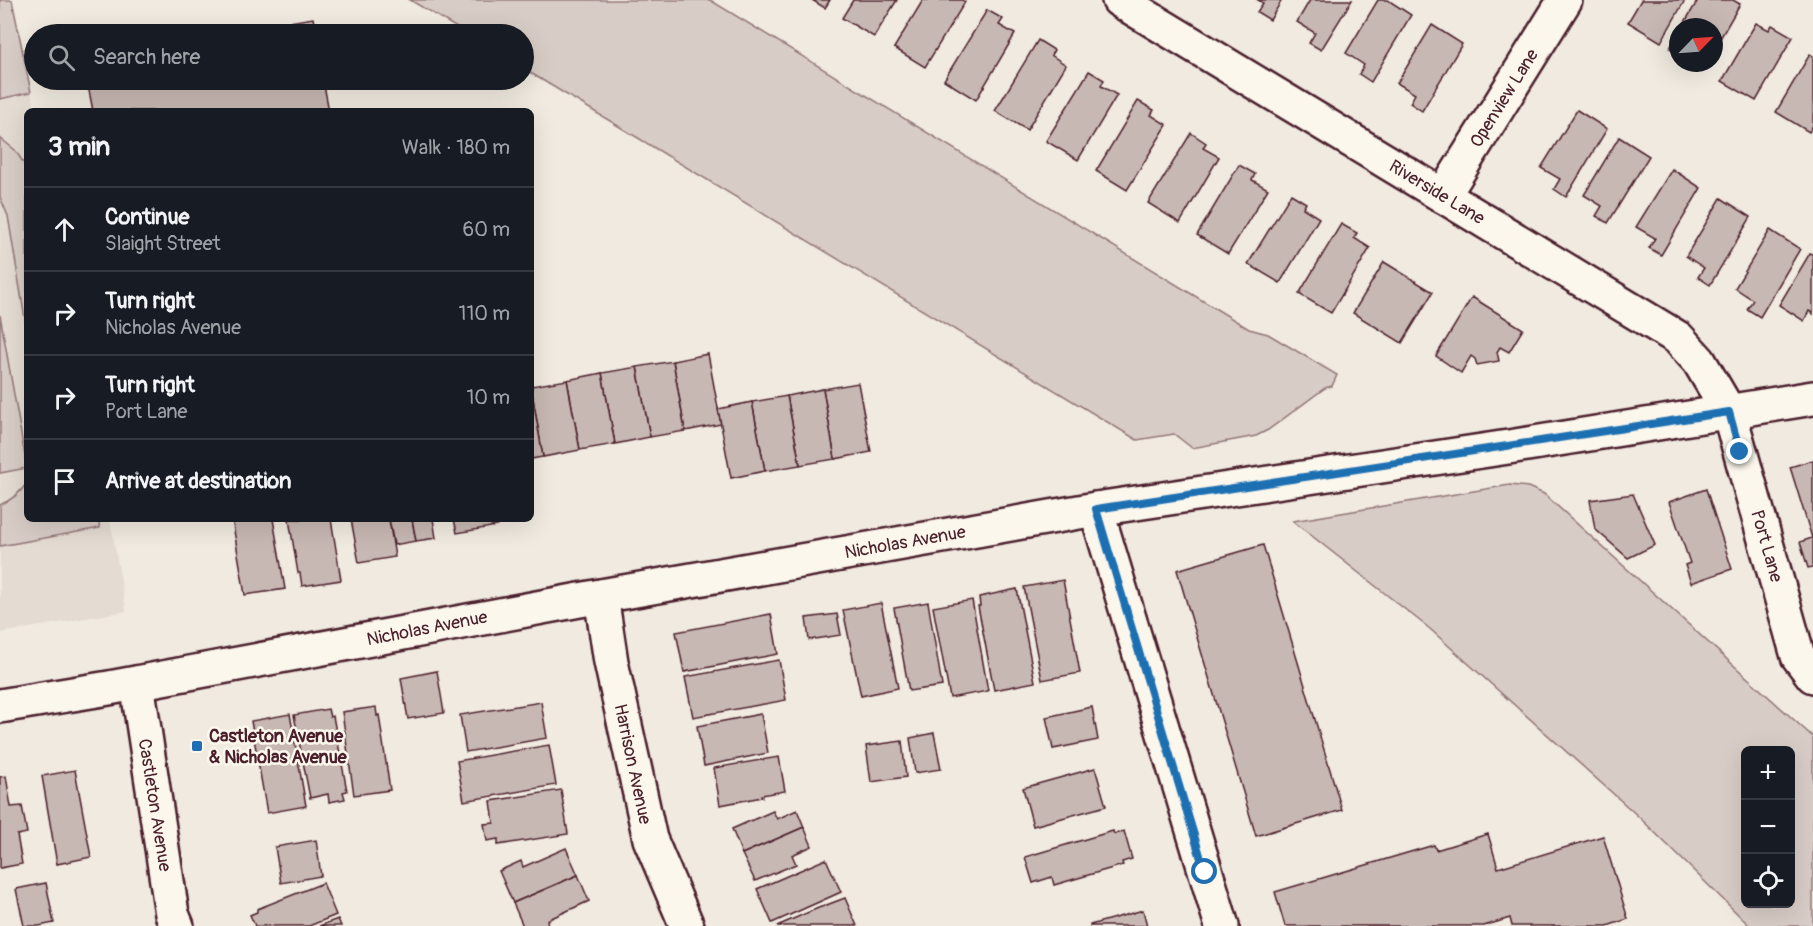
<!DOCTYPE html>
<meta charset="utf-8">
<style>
:root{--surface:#171b24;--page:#20242c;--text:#f1f3f6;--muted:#9ea1a6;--line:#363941}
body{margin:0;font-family:Pangolin,sans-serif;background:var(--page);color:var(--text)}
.controls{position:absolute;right:18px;bottom:18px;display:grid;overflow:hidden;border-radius:9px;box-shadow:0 6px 24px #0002}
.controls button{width:54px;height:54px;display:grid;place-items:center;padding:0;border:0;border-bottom:2px solid var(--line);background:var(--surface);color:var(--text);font:30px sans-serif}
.compass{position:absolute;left:1669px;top:18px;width:54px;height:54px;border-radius:50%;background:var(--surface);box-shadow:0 6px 24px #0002;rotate:65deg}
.stop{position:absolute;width:18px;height:18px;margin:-14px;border:4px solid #1f6fb2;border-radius:50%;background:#fff}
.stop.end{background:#1f6fb2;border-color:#fff;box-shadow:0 2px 6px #0008}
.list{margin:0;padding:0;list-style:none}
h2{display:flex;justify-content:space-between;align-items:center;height:78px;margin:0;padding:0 24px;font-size:26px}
h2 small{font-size:20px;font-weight:400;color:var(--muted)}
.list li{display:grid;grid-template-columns:39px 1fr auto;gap:18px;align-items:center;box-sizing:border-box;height:84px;padding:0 24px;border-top:2px solid var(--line)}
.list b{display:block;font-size:22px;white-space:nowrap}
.list p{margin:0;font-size:20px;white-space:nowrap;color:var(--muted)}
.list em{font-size:20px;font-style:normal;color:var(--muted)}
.icon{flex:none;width:33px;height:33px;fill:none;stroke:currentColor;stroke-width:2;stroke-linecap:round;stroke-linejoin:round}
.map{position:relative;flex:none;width:1813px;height:926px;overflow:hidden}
.search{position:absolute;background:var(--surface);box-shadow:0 6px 24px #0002;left:24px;top:24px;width:510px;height:66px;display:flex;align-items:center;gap:15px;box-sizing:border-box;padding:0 21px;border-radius:33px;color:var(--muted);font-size:22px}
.panel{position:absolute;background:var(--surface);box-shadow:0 6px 24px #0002;left:24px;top:108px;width:510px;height:414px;border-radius:9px}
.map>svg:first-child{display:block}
</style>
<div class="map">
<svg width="1813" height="926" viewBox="0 0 1813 926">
<rect width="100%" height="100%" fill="#f0eae0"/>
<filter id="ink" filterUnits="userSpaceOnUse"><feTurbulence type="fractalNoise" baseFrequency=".0167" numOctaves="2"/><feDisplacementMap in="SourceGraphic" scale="12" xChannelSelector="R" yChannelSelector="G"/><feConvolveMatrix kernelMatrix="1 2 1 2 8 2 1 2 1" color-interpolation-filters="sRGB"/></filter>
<g filter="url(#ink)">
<!-- built -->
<polygon fill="#e4dbd2" points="0,0 12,0 35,111 27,111 27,519 110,519 126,611 0,633"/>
<!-- green -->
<g fill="#d8ccc6" stroke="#917678" stroke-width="1.5" fill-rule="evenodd">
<polygon points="0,0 12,0 31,92 0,99"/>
<polygon points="410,0 710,0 1249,329 1268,334 1337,375 1332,386 1325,388 1268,430 1256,436 1192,448 1174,434 1137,440 524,69 524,34 467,34"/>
<polygon points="0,138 15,150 27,168 27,331 8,216 0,197"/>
<polygon points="0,315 27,468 0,473"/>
<path d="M27,483V519H98L100,528L0,546V505C12,500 20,493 27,483Z"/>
<path d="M1510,485L1528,487L1544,494L1813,737V926H1750L1639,817L1430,629L1293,521ZM1790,750V904H1746V750Z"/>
</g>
<!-- building -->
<g fill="#c8b8b3" stroke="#4a1f2b" stroke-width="1.5">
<polygon points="812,0 830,0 825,8"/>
<polygon points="853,0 897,0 874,37 842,18"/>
<polygon points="923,0 962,0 965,2 925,67 894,48"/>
<polygon points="1258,0 1282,0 1270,20 1257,12 1263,3"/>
<polygon points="1310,0 1352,0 1321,50 1309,43 1315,33 1297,22"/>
<polygon points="1378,0 1388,0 1411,15 1371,82 1359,74 1364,65 1346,53"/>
<polygon points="1641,0 1685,0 1661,42 1628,22"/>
<polygon points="1698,0 1733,0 1740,4 1714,49 1714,27 1682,27"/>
<polygon points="987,10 1003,19 999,25 1015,34 976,100 944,80"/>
<polygon points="313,18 316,34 218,34"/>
<polygon points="1756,23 1769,30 1772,25 1793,37 1756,101 1722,81"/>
<polygon points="1432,25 1462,44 1422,111 1410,103 1415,94 1397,83"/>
<polygon points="1678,34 1678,53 1670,48"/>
<polygon points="1038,40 1054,50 1051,55 1066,65 1027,130 995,111"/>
<polygon points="1810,54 1813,56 1813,125 1809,132 1776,112"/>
<polygon points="1089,71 1104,80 1101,86 1117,95 1078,160 1046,141"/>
<polygon points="87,80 323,80 329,111 93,111"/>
<polygon points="1138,101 1154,110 1151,115 1167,125 1127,190 1096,171"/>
<polygon points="1577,110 1607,129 1566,197 1554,189 1560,179 1541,168"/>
<polygon points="1191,133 1206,143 1203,148 1219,157 1180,223 1148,203"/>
<polygon points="1619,137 1649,156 1608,223 1596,216 1602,206 1584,195"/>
<polygon points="1239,165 1255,174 1252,180 1268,189 1228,254 1197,235"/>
<polygon points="1672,169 1701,188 1661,255 1649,248 1655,238 1636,227"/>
<polygon points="1291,194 1306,203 1303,208 1319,218 1280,283 1248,264"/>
<polygon points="1721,198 1751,217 1710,285 1698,277 1704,268 1686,256"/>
<polygon points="1341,224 1357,233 1354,238 1370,248 1331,313 1299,294"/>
<polygon points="1770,230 1800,249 1760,317 1747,309 1753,300 1735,288"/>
<polygon points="1810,253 1813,255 1813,314 1809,311 1804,321 1779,305"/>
<polygon points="1384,262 1433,292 1402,343 1353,313"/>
<polygon points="1472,297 1523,329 1509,352 1500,347 1497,352 1499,361 1477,365 1475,359 1471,356 1461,373 1436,356"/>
<polygon points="708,354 721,424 685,431 673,361"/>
<polygon points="673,361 685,431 650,437 637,367"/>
<polygon points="637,367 650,437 615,444 602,373"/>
<polygon points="602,373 615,444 580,450 567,380"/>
<polygon points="567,380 580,450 543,457 531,386"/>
<polygon points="858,383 871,452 835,459 823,389"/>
<polygon points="531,387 543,457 531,459"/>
<polygon points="823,389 835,459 800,465 787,396"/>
<polygon points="787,396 800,465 765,471 752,402"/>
<polygon points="752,402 765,471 731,478 718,409"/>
<polygon points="1813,460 1813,567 1808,568 1800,542 1812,538 1790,467"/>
<polygon points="1706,489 1732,569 1691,583 1685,565 1690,563 1669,502"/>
<polygon points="1633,494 1655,545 1628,558 1595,529 1590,500"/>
<polygon points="232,519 273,519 285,589 245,595"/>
<polygon points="289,519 331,519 341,580 302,586 300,573 298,573"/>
<polygon points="351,519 389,519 395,557 359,563"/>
<polygon points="389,519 412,519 416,541 394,545"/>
<polygon points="412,519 433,519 436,538 416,541"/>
<polygon points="454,519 496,519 497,526 457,533"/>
<polygon points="1263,545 1342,810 1256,836 1177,570"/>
<polygon points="1063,580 1080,673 1042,680 1024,587"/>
<polygon points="1017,589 1035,682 994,690 978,606 980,606 979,597"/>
<polygon points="972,600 988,691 950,698 933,607"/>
<polygon points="928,602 942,686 909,691 894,608"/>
<polygon points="881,603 898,688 861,696 843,610"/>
<polygon points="771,614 778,654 684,672 676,632"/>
<polygon points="837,614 841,635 809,640 806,618"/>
<polygon points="779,660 786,700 693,717 685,677"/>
<polygon points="437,671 444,713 408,719 401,678"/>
<polygon points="541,702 547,738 466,752 460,715"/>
<polygon points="376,707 377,716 379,715 390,790 354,795 342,712"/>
<polygon points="1092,707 1098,740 1053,749 1046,717"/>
<polygon points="328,709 330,717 333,716 347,791 343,792 345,799 329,802 328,794 310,798 294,715"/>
<polygon points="290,714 306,806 267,813 251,721"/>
<polygon points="761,714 768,753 704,766 697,726"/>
<polygon points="934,733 941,769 915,773 910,738"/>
<polygon points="902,741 906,777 871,782 866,746"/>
<polygon points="549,745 556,785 464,801 457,761"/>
<polygon points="779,757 785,791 761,795 762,797 720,805 714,768"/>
<polygon points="1095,768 1106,806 1033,826 1023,788"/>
<polygon points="75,770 91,857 57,864 42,776"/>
<polygon points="6,776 11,807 22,806 27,833 17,835 22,864 0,868 0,777"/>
<polygon points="561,790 568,834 498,845 498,839 487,841 484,824 494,823 491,801"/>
<polygon points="797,810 804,827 742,854 732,829 773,811 777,819"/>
<polygon points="804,827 812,846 792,855 796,864 755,881 742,854"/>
<polygon points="1113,831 1114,834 1124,831 1132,859 1122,862 1123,865 1054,885 1052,877 1033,883 1025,857"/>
<polygon points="1488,834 1498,868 1603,836 1628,919 1607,926 1512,926 1510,918 1484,926 1285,926 1275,892 1434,845 1436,850"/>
<polygon points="316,840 321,876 281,883 275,847"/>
<polygon points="566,848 578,875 513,903 499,871 521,861 523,867"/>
<polygon points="826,859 841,892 772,923 757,889"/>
<polygon points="578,875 589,901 547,920 548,926 523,926 513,903"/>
<polygon points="46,883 54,923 39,926 24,926 16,889"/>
<polygon points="323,883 336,915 309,926 255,926 250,915 257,912 257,909"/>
<polygon points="845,898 857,926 777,926 816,909"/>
<polygon points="1143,910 1147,926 1090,926 1090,925"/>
<polygon points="338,919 341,926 319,926"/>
</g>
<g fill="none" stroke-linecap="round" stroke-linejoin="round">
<defs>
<g id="minor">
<polyline points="1119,0 1678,338 1699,361 1729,412 1798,656 1813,676"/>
<polyline points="1443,196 1565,0"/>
<polyline points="1096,509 1222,926"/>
<polyline points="601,596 611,662 650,839 687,926"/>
<polyline points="137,683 172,914 177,926"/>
<polyline points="0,706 109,688 601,596 1096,509 1515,446 1813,398"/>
</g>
</defs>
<!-- minor casing -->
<use href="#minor" stroke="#4a1f2b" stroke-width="38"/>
<!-- minor -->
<use href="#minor" stroke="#fbf7ec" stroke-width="33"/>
</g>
</g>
<g fill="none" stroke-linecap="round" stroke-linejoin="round" filter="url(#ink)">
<!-- route -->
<polyline stroke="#1f6fb2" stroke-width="8" points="1205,872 1096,509 1729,412 1740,452"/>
</g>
<!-- markers -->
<rect fill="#1f6fb2" stroke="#fbf7ec" stroke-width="2" x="191" y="740" width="12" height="12" rx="3"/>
<g text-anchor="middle" stroke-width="5" stroke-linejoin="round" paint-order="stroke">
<!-- street labels -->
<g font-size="18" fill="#4a1f2b" stroke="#fbf7ec">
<text transform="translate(1504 98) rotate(-58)" y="6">Openview Lane</text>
<text transform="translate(1437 192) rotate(31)" y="6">Riverside Lane</text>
<text transform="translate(905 542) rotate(-10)" y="6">Nicholas Avenue</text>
<text transform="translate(1767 546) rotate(74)" y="6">Port Lane</text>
<text transform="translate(427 628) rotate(-11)" y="6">Nicholas Avenue</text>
<text transform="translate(633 764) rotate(78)" y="6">Harrison Avenue</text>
<text transform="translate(155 805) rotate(81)" y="6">Castleton Avenue</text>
</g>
<!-- poi labels -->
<g font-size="18" font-weight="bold" fill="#4a1f2b" stroke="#fbf7ec" text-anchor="start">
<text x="209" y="742">Castleton Avenue<tspan x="209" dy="21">&amp; Nicholas Avenue</tspan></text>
</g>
</g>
</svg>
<div class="controls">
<button>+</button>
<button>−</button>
<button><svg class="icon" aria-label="locate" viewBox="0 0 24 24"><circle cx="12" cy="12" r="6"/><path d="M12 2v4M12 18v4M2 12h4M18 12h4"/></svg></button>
</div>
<svg class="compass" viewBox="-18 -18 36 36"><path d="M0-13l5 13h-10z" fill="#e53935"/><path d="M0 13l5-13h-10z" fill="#9ea1a6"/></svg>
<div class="stop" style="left:1205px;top:872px"></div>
<div class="stop end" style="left:1740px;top:452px"></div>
<div class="search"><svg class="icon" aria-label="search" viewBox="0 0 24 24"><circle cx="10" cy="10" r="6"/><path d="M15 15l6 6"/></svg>Search here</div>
<section class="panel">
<h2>3 min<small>Walk · 180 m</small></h2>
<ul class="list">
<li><svg class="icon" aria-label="ahead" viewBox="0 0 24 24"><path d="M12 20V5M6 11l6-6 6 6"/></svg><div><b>Continue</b><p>Slaight Street</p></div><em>60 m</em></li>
<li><svg class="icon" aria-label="right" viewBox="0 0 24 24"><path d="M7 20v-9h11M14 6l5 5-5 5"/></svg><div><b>Turn right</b><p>Nicholas Avenue</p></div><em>110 m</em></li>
<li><svg class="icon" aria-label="right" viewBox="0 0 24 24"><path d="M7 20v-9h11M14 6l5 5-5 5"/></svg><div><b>Turn right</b><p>Port Lane</p></div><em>10 m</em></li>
<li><svg class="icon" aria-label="arrive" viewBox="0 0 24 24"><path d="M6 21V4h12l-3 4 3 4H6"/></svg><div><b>Arrive at destination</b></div></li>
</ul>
</section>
</div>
